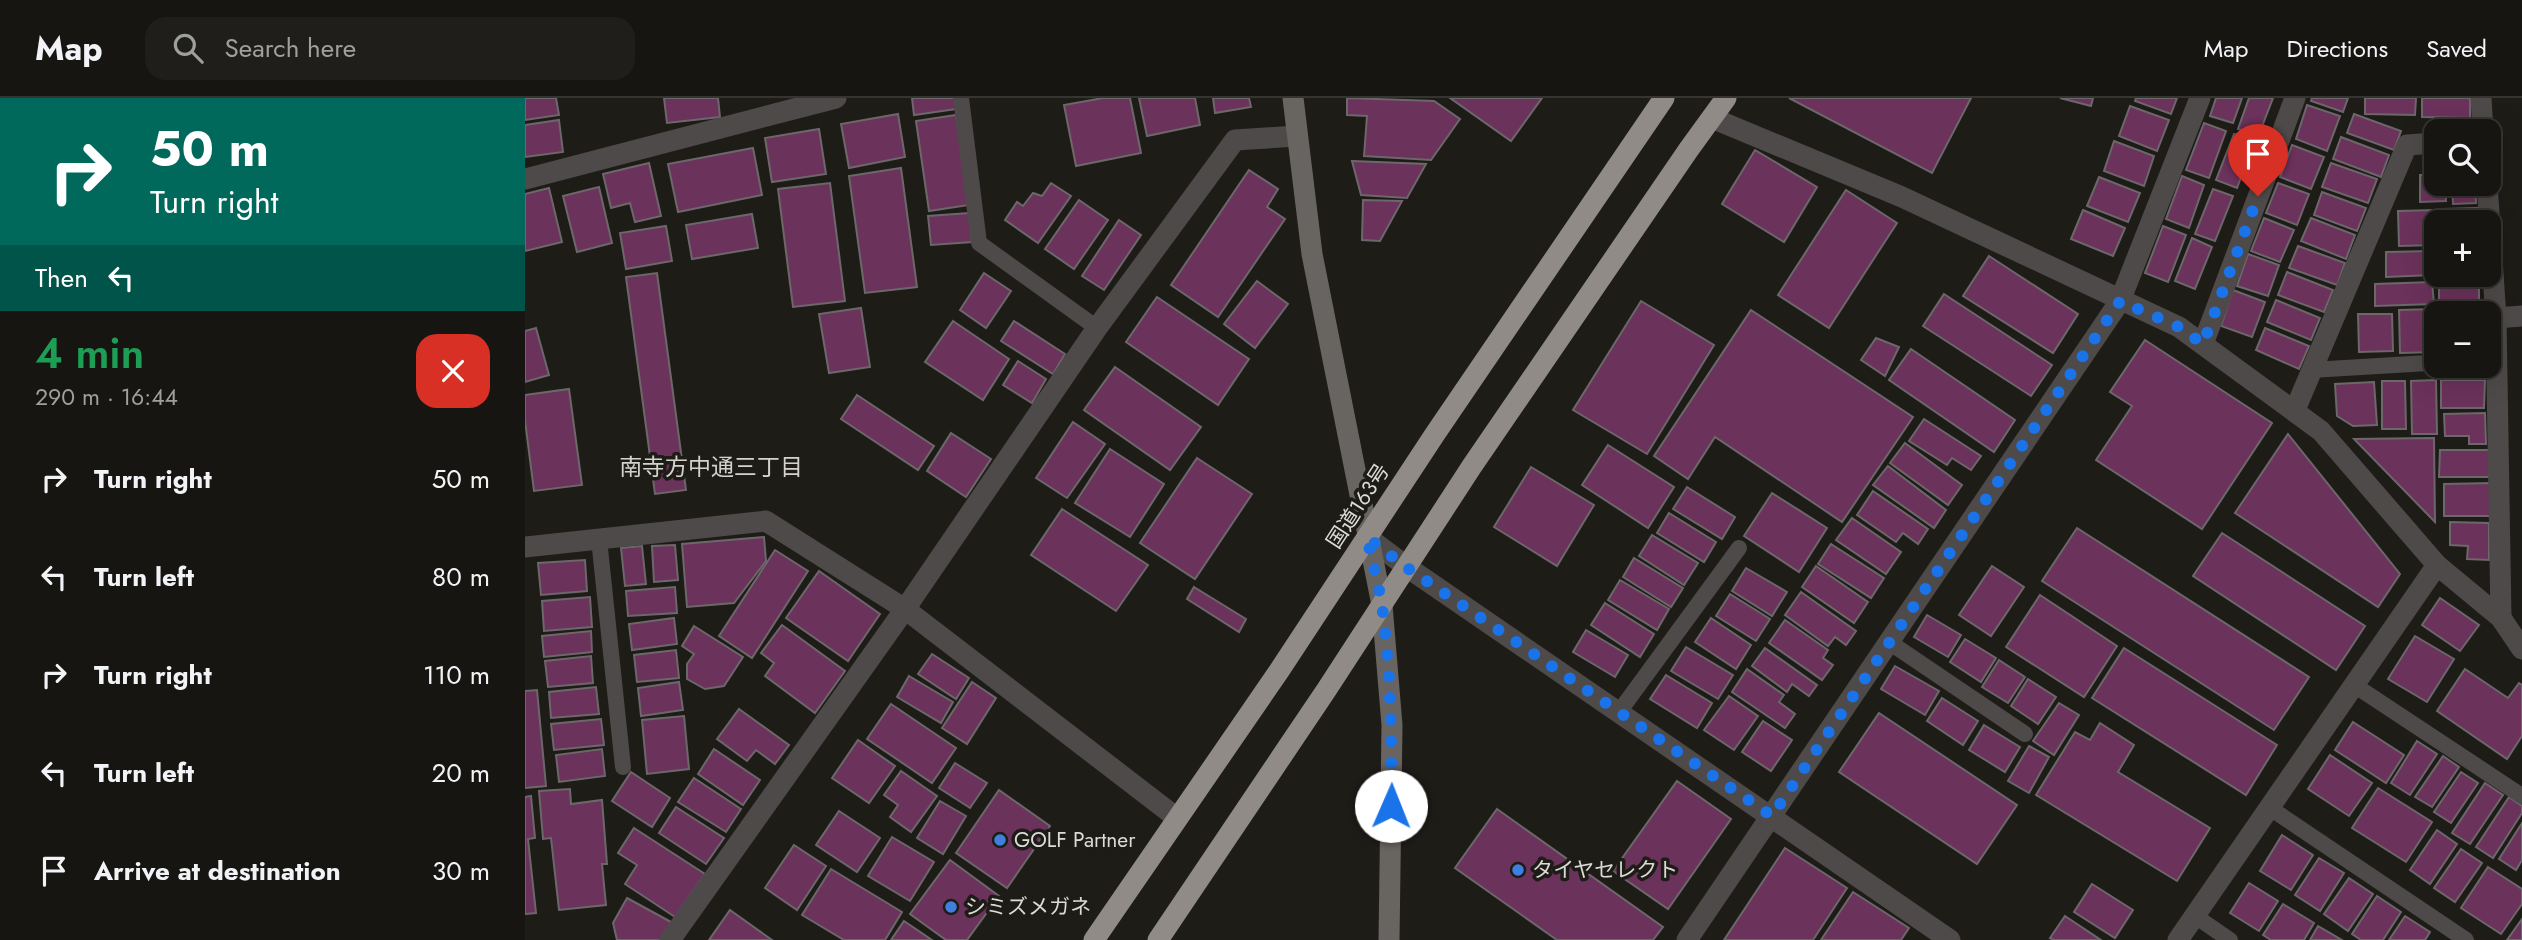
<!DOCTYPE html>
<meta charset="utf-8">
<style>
:root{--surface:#161511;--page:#1f1e1a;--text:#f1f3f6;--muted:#9e9f9f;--line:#353431}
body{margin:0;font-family:Jost,"Noto Sans JP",sans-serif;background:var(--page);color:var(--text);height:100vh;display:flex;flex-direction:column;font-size:26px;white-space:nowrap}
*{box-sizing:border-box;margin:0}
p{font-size:23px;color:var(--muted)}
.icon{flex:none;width:38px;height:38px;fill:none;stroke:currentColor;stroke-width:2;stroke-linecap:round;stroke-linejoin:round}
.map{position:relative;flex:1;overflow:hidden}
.drawer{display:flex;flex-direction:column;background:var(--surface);width:525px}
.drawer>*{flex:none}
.guide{background:#00695c;color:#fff;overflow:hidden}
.buttons{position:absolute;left:1899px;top:21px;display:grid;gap:14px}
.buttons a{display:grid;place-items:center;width:77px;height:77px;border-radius:14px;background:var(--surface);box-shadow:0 7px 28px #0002,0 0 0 2px var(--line);font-size:35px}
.pin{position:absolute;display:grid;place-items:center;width:60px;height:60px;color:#fff;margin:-72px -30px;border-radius:50% 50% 50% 0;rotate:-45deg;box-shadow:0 0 7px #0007}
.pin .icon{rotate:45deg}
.me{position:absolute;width:77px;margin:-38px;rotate:1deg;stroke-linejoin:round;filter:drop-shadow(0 0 5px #0008)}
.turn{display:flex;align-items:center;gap:24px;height:147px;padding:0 35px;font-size:32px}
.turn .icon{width:91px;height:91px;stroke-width:2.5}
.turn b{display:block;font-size:49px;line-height:60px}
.then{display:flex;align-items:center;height:66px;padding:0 35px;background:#0003;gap:14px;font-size:26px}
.round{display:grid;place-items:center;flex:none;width:74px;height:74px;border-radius:21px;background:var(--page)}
.summary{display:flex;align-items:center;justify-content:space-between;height:119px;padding:0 35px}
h1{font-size:42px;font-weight:600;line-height:52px;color:#1e9e55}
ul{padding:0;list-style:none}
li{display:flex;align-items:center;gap:21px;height:98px;padding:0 35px}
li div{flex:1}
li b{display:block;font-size:26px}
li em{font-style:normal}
header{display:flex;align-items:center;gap:42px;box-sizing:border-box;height:98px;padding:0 35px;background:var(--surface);border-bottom:2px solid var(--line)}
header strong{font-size:33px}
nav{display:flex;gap:38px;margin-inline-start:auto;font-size:24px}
.search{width:490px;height:63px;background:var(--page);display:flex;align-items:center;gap:18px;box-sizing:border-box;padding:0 24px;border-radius:21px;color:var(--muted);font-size:26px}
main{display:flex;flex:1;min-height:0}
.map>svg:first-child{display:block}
.building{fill:#6b325b;stroke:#6c676a;stroke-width:2}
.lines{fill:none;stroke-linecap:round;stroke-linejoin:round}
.lane{stroke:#4d4a49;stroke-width:16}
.street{stroke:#4d4a49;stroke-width:21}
.secondary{stroke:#686462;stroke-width:21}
.highway{stroke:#918b88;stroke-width:21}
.route{stroke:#1a73e8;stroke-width:12;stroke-dasharray:0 21.6}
.shop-dot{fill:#3f7fe0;stroke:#1d1c17;stroke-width:2.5}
.labels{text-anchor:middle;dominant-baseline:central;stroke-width:7;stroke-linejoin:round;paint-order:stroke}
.street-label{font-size:21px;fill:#dcdbd8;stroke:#1d1c17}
.poi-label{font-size:21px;fill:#dcdbd8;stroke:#1d1c17;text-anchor:start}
.neighbourhood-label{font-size:23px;fill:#d5d2cc;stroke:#1d1c17}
</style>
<header>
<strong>Map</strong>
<div class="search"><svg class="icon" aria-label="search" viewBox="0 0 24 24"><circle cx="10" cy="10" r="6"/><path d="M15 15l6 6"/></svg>Search here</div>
<nav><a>Map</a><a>Directions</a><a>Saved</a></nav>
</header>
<main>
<section class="drawer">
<div class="guide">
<div class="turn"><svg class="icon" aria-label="right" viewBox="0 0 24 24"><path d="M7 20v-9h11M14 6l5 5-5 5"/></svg><div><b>50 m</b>Turn right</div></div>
<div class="then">Then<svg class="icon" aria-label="left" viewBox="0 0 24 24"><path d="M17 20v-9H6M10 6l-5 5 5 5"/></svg></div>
</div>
<div class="summary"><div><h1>4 min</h1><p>290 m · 16:44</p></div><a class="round" style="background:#d93025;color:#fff"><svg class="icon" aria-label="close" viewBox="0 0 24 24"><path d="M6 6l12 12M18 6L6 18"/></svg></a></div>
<ul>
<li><svg class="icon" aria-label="right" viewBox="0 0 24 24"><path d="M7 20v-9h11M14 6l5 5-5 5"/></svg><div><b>Turn right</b></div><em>50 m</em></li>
<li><svg class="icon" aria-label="left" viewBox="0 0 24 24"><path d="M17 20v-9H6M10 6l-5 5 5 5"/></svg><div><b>Turn left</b></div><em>80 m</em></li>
<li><svg class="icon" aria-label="right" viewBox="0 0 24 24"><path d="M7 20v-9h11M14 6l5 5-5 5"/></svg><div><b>Turn right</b></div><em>110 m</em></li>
<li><svg class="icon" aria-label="left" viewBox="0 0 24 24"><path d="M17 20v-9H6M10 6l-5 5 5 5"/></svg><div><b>Turn left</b></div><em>20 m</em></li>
<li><svg class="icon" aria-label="arrive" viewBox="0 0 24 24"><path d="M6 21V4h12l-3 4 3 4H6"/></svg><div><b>Arrive at destination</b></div><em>30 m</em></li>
</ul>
</section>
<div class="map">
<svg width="1997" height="842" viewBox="0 0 1997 842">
<rect width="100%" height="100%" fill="#1d1c17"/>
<g class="building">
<path d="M0,0H31L34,17L0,22Z"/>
<path d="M139,0H193L195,19L142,25Z"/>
<path d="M387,0H430L432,11L389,17Z"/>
<path d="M578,0H605L616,55L551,68L539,7Z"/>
<path d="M614,0H670L675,27L622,38Z"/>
<path d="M688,0H724L726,9L690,15Z"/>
<path d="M822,0L909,3L935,21L906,62L839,58L842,18L822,17Z"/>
<path d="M925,0H1017L986,43Z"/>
<path d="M1264,0H1446L1407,75Z"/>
<path d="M1535,0H1568L1566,8Z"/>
<path d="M1611,0H1652L1646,16L1610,3Z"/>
<path d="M1691,0H1717L1708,25L1685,18Z"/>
<path d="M1724,0H1748L1733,39L1713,31Z"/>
<path d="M1787,0H1823L1818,14L1786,3Z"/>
<path d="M1840,0H1891L1890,17L1840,16Z"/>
<path d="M1897,0H1945V20L1897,19Z"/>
<path d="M1782,7L1815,18L1802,53L1771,41Z"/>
<path d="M1605,8L1644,22L1632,53L1594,38Z"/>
<path d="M373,16L380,59L324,70L316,26Z"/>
<path d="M1829,16L1876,33L1869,52L1822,35Z"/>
<path d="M431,17L444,107L404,113L391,23Z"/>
<path d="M34,22L38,54L0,59V27Z"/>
<path d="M1679,25L1701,33L1684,80L1661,72Z"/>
<path d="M294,31L301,76L247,84L240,40Z"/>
<path d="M1709,36L1730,43L1712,90L1691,82Z"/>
<path d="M1816,39L1864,57L1856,79L1808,61Z"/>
<path d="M1589,43L1629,58L1619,88L1579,73Z"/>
<path d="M1767,47L1799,59L1786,91L1755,79Z"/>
<path d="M228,50L237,97L153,114L143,66Z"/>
<path d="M1230,52L1292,89L1259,144L1197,106Z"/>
<path d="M827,63L901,66L882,100L836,97Z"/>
<path d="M1902,63H1911V86H1920L1921,103L1895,104V77H1902Z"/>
<path d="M124,65L136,118L110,124L105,105L86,110L78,76Z"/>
<path d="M1806,65L1852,81L1843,105L1797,89Z"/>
<path d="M376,70L392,189L340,195L324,78Z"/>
<path d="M724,72L753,91L742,109L760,121L693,219L646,187Z"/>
<path d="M1657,78L1679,87L1664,130L1641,121Z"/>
<path d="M1574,79L1615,95L1603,124L1562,108Z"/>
<path d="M305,85L320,203L268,209L253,91Z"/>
<path d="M526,85L546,98L513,145L480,122L492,104L498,108L508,95L517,98Z"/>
<path d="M1753,85L1784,96L1772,127L1741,115Z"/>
<path d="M1927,86H1950L1951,105L1928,106Z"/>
<path d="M74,89L87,145L52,154L38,98Z"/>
<path d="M24,90L37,144L0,153V96Z"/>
<path d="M1688,91L1708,98L1690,143L1670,136Z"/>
<path d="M1321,92L1372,125L1304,230L1253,197Z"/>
<path d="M1797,94L1841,110L1832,133L1789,117Z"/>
<path d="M554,102L583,122L549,171L520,151Z"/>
<path d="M838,102L877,103L855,143L837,142Z"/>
<path d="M1953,110V124H1919V111Z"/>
<path d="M1558,112L1600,130L1588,158L1546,141Z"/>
<path d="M1910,112L1911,147L1874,148L1873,113Z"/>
<path d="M444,115L447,144L406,147L403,118Z"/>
<path d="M227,116L233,150L167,161L161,127Z"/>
<path d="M1739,120L1769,132L1755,164L1726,153Z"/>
<path d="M1786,120L1830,137L1821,161L1776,143Z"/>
<path d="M594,122L616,137L579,192L557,178Z"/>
<path d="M141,128L147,163L101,171L95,135Z"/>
<path d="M1638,128L1661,137L1643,184L1620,175Z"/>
<path d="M1667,140L1687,149L1670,191L1650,183Z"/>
<path d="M1773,148L1820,165L1812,187L1764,170Z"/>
<path d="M1907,153L1908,177L1861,179V154Z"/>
<path d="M1723,156L1754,167L1743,198L1712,188Z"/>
<path d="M1464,158L1553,216L1528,255L1438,198Z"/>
<path d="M1762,174L1808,192L1799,214L1753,197Z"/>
<path d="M132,175L161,392L130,396L101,179Z"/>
<path d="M459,175L486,193L461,230L435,212Z"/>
<path d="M732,183L763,206L730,250L699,226Z"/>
<path d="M1954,183V209L1914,210V184Z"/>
<path d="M1907,184L1909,206L1850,208V186Z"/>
<path d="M1708,192L1740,204L1727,239L1696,228Z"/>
<path d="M1419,196L1527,267L1506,298L1398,228Z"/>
<path d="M632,199L724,261L693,307L601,244Z"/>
<path d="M1751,202L1795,220L1786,242L1742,224Z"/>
<path d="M1116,203L1189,247L1122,356L1048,312Z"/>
<path d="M336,210L345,269L304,275L294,216Z"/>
<path d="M1910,211L1911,254L1875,255L1874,212Z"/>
<path d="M1226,212L1388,319L1317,424L1190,339L1163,381L1129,358Z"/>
<path d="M1833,216H1867L1868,253L1834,254Z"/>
<path d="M428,223L484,261L458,302L400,264Z"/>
<path d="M489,223L540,256L528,276L476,243Z"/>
<path d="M11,230L24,277L0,284V233Z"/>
<path d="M1740,230L1784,248L1774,271L1731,252Z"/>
<path d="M1351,240L1374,249L1360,278L1336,262Z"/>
<path d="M1620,242L1747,325L1677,431L1571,362L1607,308L1585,294Z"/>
<path d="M1386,251L1490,322L1469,354L1364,282Z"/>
<path d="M493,263L521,281L507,305L478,287Z"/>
<path d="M1916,268H1958V276L1916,277Z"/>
<path d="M590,269L676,329L645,372L559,312Z"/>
<path d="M1911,282L1912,336H1887L1886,283Z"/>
<path d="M1916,282H1960L1959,310H1916Z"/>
<path d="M1857,283H1880L1881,331H1857Z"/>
<path d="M1849,284L1852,327L1828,328L1812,318L1810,286Z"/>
<path d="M44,291L57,387L9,393L0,323V297Z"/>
<path d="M332,297L409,348L393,372L316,321Z"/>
<path d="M1960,315L1961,346H1944V338H1920L1919,316Z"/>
<path d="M1399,321L1456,358L1446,372L1427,360L1422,367L1384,343Z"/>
<path d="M548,324L580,346L542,400L511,380Z"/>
<path d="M426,335L466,361L441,399L402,373Z"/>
<path d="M1763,336L1875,476L1853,509L1710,415Z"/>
<path d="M1909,340L1910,424L1829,341Z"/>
<path d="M1380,345L1437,387L1423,407L1365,365Z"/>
<path d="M1083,347L1149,389L1123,430L1057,387Z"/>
<path d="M585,351L639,386L605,439L550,405Z"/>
<path d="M1915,352H1964V379H1914Z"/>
<path d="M672,360L727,396L670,481L615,445Z"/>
<path d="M1363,368L1421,412L1409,430L1348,387Z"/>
<path d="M1006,369L1069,407L1032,468L969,429Z"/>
<path d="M1967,385V418H1919V386Z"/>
<path d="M1162,389L1210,419L1197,441L1148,411Z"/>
<path d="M1348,393L1403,431L1393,446L1378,435L1371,444L1332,417Z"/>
<path d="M1247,395L1302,430L1274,474L1219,438Z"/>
<path d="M537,411L623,467L591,513L506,457Z"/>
<path d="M1144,415L1191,444L1179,464L1132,435Z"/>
<path d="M1327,420L1376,454L1361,476L1311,442Z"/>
<path d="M1925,424L1964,425V462L1942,461L1943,448L1925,447Z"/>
<path d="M1552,430L1784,579L1749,632L1517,483Z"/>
<path d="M1697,435L1840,528L1811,572L1668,478Z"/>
<path d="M1127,437L1173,465L1159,487L1114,458Z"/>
<path d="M239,439L241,463L209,505L162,509L157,446Z"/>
<path d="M1306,446L1359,480L1346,500L1293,466Z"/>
<path d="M150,447L153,482L129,484L127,448Z"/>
<path d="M117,448L121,486L100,488L96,450Z"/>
<path d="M250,452L283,473L227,560L194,538Z"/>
<path d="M1109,460L1158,490L1146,509L1098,479Z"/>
<path d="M60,462L62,493L16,497L13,465Z"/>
<path d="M1291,468L1343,504L1329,525L1277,489Z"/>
<path d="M1467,468L1499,489L1466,538L1434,517Z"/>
<path d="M1221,470L1262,494L1247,518L1207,493Z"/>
<path d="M294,473L355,516L323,563L261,520Z"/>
<path d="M1095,482L1144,511L1132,532L1083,502Z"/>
<path d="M150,489L152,515L103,518L101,493Z"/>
<path d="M669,489L721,521L714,534L662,501Z"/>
<path d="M1276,494L1331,533L1321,547L1310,539L1303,548L1260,517Z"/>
<path d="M1205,496L1245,521L1231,543L1191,518Z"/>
<path d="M1515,497L1592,548L1559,599L1481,549Z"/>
<path d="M65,499L67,529L19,533L17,503Z"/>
<path d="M1915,500L1954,527L1935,553L1897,527Z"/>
<path d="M1080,505L1129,536L1115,559L1066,527Z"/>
<path d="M1402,517L1436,537L1423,559L1389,539Z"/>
<path d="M149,520L152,546L107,552L104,526Z"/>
<path d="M1186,520L1226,547L1211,571L1170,544Z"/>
<path d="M1260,522L1303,552L1298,560L1308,567L1297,582L1244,545Z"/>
<path d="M257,527L320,573L290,615L240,578L249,565L236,555Z"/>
<path d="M169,528L218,559L199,588L180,591L162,581V566L169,556L157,548Z"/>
<path d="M1061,532L1103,557L1090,579L1048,554Z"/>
<path d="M66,533L67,554L19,559L17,538Z"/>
<path d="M1890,538L1929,561L1902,604L1863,581Z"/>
<path d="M1440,541L1471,560L1456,584L1425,564Z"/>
<path d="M1161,549L1208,577L1193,601L1146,573Z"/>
<path d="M1240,550L1292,587L1284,598L1267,586L1262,594L1227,568Z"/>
<path d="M1599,550L1752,647L1721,697L1567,600Z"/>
<path d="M151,552L154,580L112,584L109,557Z"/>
<path d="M407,556L444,580L431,601L393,576Z"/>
<path d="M66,558L68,585L23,589L20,563Z"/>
<path d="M1474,562L1500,579L1483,605L1457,589Z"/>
<path d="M1370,568L1414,593L1400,617L1356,591Z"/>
<path d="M1222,571L1259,597L1254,604L1270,616L1260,630L1207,594Z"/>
<path d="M1940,571L1983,600L1994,585L1997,587V638L1982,661L1912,613Z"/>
<path d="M1141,577L1187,605L1172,630L1125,601Z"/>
<path d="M384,578L428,604L416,625L372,599Z"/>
<path d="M1503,581L1531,599L1513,626L1486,608Z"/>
<path d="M154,584L158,612L116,618L113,590Z"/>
<path d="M447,584L471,600L442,646L417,630Z"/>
<path d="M71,589L74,616L26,620L24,594Z"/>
<path d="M12,592L21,688L0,690V593Z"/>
<path d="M1204,598L1233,618L1209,652L1179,632Z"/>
<path d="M1417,600L1453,623L1438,647L1402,623Z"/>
<path d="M1534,605L1554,617L1529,657L1508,643Z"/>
<path d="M366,606L431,650L407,685L342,641Z"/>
<path d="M214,611L264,647L250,666L231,652L222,663L192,641Z"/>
<path d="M1354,615L1492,707L1452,766L1314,674Z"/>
<path d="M159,618L164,671L122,676L117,622Z"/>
<path d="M76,621L79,647L29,652L26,626Z"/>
<path d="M1238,623L1267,642L1246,673L1217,654Z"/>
<path d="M1828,624L1879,657L1861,685L1810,652Z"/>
<path d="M1575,625L1609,647L1593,674L1685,730L1652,783L1511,697L1550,634L1565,642Z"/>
<path d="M1459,627L1495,649L1480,674L1444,652Z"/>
<path d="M333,642L370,668L344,705L307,680Z"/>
<path d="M1892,643L1912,656L1885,697L1866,685Z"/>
<path d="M1504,648L1524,659L1504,695L1483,683Z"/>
<path d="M77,651L80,678L34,684L31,657Z"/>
<path d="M189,651L235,682L218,707L173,676Z"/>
<path d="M1805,657L1847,685L1824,718L1783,691Z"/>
<path d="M1918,658L1934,669L1907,709L1890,699Z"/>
<path d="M430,665L462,685L445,710L414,690Z"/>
<path d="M376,673L412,698L386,734L365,719L373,707L359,697Z"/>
<path d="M106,674L145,700L127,729L87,703Z"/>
<path d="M1936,674L1953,685L1926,725L1909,714Z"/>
<path d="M169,680L216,711L201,734L153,704Z"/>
<path d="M1152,683L1206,721L1143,811L1088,773Z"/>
<path d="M1960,685L1978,697L1945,746L1927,735Z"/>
<path d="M1853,690L1907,724L1881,764L1827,730Z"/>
<path d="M45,691L46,706L77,702L82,766H77L81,807L34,812L26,740L18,741L14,693Z"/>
<path d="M474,692L525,728L482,790L431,755Z"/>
<path d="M6,698L10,740L3,741L11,815L0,816V699Z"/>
<path d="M1984,699L1997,708V715L1968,760L1951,749Z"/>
<path d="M415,703L441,718L418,756L392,740Z"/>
<path d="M151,709L199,740L181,766L134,735Z"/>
<path d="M972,711L1138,829L1128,842H1032L930,770Z"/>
<path d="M314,713L355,740L332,774L291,747Z"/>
<path d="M1997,725V762L1991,772L1974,761Z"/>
<path d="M109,730L180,776L150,819L100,786L112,767L93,755Z"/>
<path d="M1912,732L1932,746L1905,786L1885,772Z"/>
<path d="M1757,737L1788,757L1766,792L1735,773Z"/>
<path d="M367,739L409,764L385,803L343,778Z"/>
<path d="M269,747L301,768L272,812L240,790Z"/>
<path d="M1260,750L1322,790L1288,842H1199Z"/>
<path d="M1936,751L1957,765L1930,804L1909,790Z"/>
<path d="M1794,760L1819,775L1795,813L1770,797Z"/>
<path d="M425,762L474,798L442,842H421L385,816Z"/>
<path d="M1963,769L1997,791V806L1976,836L1936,810Z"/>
<path d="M306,771L377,814L360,842H319L277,817Z"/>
<path d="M1824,780L1848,796L1823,833L1799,816Z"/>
<path d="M1724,785L1753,803L1734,833L1705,815Z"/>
<path d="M1567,786L1608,812L1590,840L1549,814Z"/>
<path d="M1328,794L1384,830L1376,842H1296Z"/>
<path d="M1852,798L1876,814L1858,842H1836L1827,836Z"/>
<path d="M102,800L146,824L136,842H92L88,825Z"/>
<path d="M1758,806L1789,825L1779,842H1746L1738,837Z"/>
<path d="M205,812L247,842H184Z"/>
<path d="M1540,818L1576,842H1529L1525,840Z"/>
<path d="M1880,818L1905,834L1900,842H1864Z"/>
<path d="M1997,821V842H1982Z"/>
<path d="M379,823L407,842H366Z"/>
<path d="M1793,828L1817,842H1785Z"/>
</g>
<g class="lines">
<g class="lane">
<path d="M436,0L454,145L572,230"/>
<path d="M1786,272L1903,265"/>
<path d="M74,441L98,669"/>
<path d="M1364,544L1500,636"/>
<path d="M1829,587L1997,698"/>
<path d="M1094,614L1214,450"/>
<path d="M1745,710L1941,842"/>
<path d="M1670,818L1705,842"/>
</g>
<g class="street">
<path d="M1956,0L1958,33"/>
<path d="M1187,20L1377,99L1654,229L1796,333L1912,467L1976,520L1997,551"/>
<path d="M0,81L311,0"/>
<path d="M1962,86L1971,220L1976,520"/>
<path d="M1971,220L1997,218"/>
<path d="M1678,246L1770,0"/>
<path d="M1770,312L1882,47L1911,45"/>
<path d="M842,439L882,469L1425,842"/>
<path d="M0,449L241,423L380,511L652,720"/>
<path d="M145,842L380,511L572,230L710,42L772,38"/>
<path d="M1162,842L1595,203L1675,0"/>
<path d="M1653,842L1912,467"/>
</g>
<path class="secondary" d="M768,0L787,156L857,507L867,627L864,842"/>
<g class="highway">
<path d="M569,842L754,573L910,336L1139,0"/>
<path d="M633,842L802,591L947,368L1164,51L1201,0"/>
</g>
</g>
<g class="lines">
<path class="route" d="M866,708C867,641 866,574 857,508C853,484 847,462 842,439L881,469L1247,718L1595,203L1654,229L1678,246L1733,98"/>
</g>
<g class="shop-dot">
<circle cx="475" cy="742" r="7"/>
<circle cx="993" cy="772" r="7"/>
<circle cx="426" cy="809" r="7"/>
</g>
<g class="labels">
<g class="street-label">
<text transform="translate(833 408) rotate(-57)">国道163号</text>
</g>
<g class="poi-label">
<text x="489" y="742">GOLF Partner</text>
<text x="1007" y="772">タイヤセレクト</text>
<text x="440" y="809">シミズメガネ</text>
</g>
<g class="neighbourhood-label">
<text x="186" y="369">南寺方中通三丁目</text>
</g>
</g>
</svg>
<div class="buttons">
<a><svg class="icon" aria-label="search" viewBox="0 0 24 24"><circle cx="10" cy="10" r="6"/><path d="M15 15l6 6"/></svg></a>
<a>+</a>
<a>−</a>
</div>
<div class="pin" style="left:1733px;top:98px;background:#d93025"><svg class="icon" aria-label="arrive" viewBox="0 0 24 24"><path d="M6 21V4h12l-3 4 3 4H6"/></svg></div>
<svg class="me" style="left:866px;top:708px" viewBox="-20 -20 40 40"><circle r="19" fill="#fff"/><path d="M0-13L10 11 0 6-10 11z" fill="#1a73e8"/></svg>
</div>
</main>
